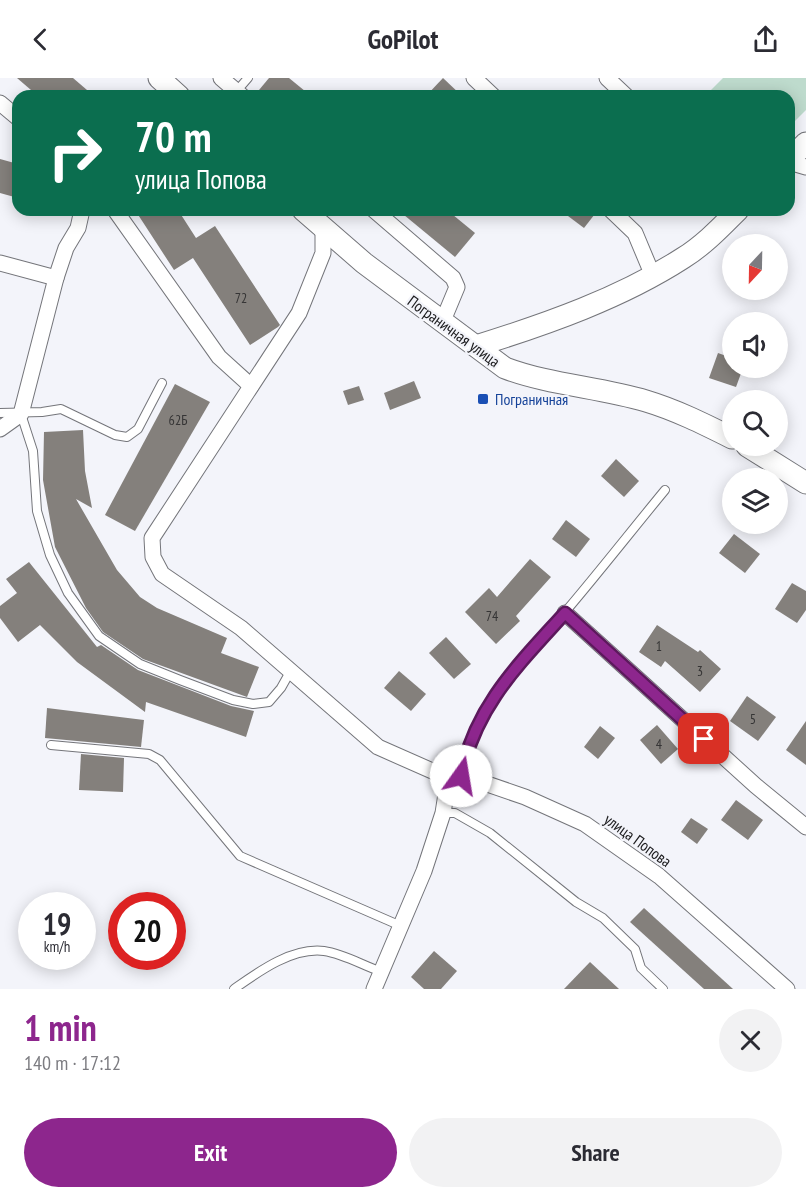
<!DOCTYPE html>
<meta charset="utf-8">
<style>
:root{--surface:#fff;--page:#f2f2f3;--text:#2b2b33;--muted:#7c7c81;--accent:#8d268d}
body{margin:0;font-family:"PT Sans Narrow",sans-serif;background:var(--page);color:var(--text);height:100vh;display:flex;flex-direction:column;font-size:22px;white-space:nowrap}
*{box-sizing:border-box;margin:0}
p{font-size:20px;color:var(--muted)}
.icon{flex:none;width:33px;height:33px;fill:none;stroke:currentColor;stroke-width:2;stroke-linecap:round;stroke-linejoin:round}
.map{position:relative;height:911px;overflow:hidden}
.details{display:flex;flex-direction:column;background:var(--surface);flex:1}
.details>*{flex:none}
.guide{position:absolute;left:12px;top:12px;width:783px;height:126px;border-radius:18px;box-shadow:0 3px 15px #0003;background:#0b6e4f;color:#fff;overflow:hidden}
.needle{width:39px;rotate:202deg}
.buttons{position:absolute;left:722px;top:156px;display:grid;gap:12px}
.buttons a{display:grid;place-items:center;width:66px;height:66px;border-radius:50%;background:var(--surface);box-shadow:0 3px 15px #0003;font-size:30px}
.speed{position:absolute;left:18px;top:814px;display:flex;gap:12px;font-size:30px;font-weight:700;text-align:center}
.speed>*{display:grid;place-content:center;width:78px;height:78px;border-radius:50%;background:var(--surface);box-shadow:0 3px 15px #0003;line-height:1}
.speed small{font-size:15px;font-weight:400}
.speed .limit{border:9px solid #d22;background:#fff;color:#111}
.pin{position:absolute;display:grid;place-items:center;width:51px;height:51px;color:#fff;margin:-26px;border-radius:12px;box-shadow:0 3px 9px #0006}
.me{position:absolute;width:66px;margin:-33px;rotate:13deg;stroke-linejoin:round;filter:drop-shadow(0 0 4px #0008)}
.turn{display:flex;align-items:center;gap:21px;height:126px;padding:0 24px;font-size:27px}
.turn .icon{width:78px;height:78px;stroke-width:2.5}
.turn b{display:block;font-size:42px;line-height:51px}
.round{display:grid;place-items:center;flex:none;width:63px;height:63px;border-radius:32px;background:var(--page)}
.overview{display:flex;align-items:center;justify-content:space-between;height:102px;padding:0 24px}
h1{font-size:36px;font-weight:700;line-height:45px;color:var(--accent)}
.primary-button{display:flex;gap:12px;margin-top:auto;padding:12px 24px}
.primary-button a{flex:1;height:69px;border-radius:36px;background:var(--accent);color:#fff;font-size:24px;font-weight:700;line-height:69px;text-align:center}
.primary-button a+a{background:var(--page);color:var(--text)}
header{display:flex;justify-content:space-between;align-items:center;height:78px;padding:0 24px;background:var(--surface);font-size:27px;font-weight:700}
.map>svg:first-child{display:block}
.green{fill:#bedbcd}
.building{fill:#84807c}
.lines{fill:none;stroke-linecap:round;stroke-linejoin:round}
.service-casing{stroke:#74757a;stroke-width:10}
.minor-casing{stroke:#74757a;stroke-width:17}
.secondary-casing{stroke:#74757a;stroke-width:23}
.service{stroke:#fff;stroke-width:8}
.minor{stroke:#fff;stroke-width:15}
.secondary{stroke:#fff;stroke-width:21}
.route-casing{stroke:#5c195c;stroke-width:15}
.route{stroke:#8d268d;stroke-width:10}
.transit-dot{fill:#1a4fb4;stroke:#f3f4fa;stroke-width:2}
.labels{text-anchor:middle;dominant-baseline:central;stroke-width:4.5;stroke-linejoin:round;paint-order:stroke}
.number-label{font-size:14px;fill:#353435}
.street-label{font-size:16px;fill:#1b1b1d;stroke:#f3f4fa}
.transit-label{font-size:16px;fill:#164399;stroke:#f3f4fa;text-anchor:start}
</style>
<header><svg class="icon" aria-label="back" viewBox="0 0 24 24"><path d="M15 5l-7 7 7 7"/></svg>GoPilot<svg class="icon" aria-label="share" viewBox="0 0 24 24"><path d="M12 15V3M7 8l5-5 5 5M5 13v7h14v-7"/></svg></header>
<div class="map">
<svg width="806" height="911" viewBox="0 0 806 911">
<rect width="100%" height="100%" fill="#f3f4fa"/>
<path class="green" d="M723,0H806V32L789,49V18H705Z"/>
<g class="building">
<path d="M17,0H73L94,18H38Z"/>
<path d="M269,0H289L311,18H254Z"/>
<path d="M443,0L462,18H426Z"/>
<path d="M0,81L18,86V120L0,115Z"/>
<path d="M135,132H178L196,160L215,148L280,247L278,249L250,267L193,180L174,192Z"/>
<path d="M398,132H447L475,155L455,179Z"/>
<path d="M560,132H598L584,150Z"/>
<path d="M718,275L732,280V290H743L736,309L709,300Z"/>
<path d="M414,303L421,320L390,332L384,315Z"/>
<path d="M175,306L210,324L135,453L105,437Z"/>
<path d="M359,308L364,322L348,327L343,313Z"/>
<path d="M83,352L85,393L92,430L76,421L117,492L140,519L157,530L227,560L221,575L259,589L247,619L143,581L103,554L86,530L55,469L43,402L44,354Z"/>
<path d="M616,381L639,403L624,419L601,398Z"/>
<path d="M566,442L590,461L576,479L552,461Z"/>
<path d="M734,456L760,476L745,495L719,475Z"/>
<path d="M530,481L551,499L516,538L520,543L496,566L465,534L489,510L497,519Z"/>
<path d="M29,484L97,569L101,567L138,592L231,628L254,633L246,659L146,624L145,634L77,584L40,547L18,564L0,540V528L17,515L6,501Z"/>
<path d="M792,505L806,513V532L797,545L775,531Z"/>
<path d="M657,547L698,574L700,572L721,591L700,614L665,583L661,589L639,574Z"/>
<path d="M446,559L471,586L454,601L429,575Z"/>
<path d="M399,593L426,616L411,633L384,610Z"/>
<path d="M747,618L776,639L758,663L730,643Z"/>
<path d="M47,630L144,642L141,669L45,660Z"/>
<path d="M806,643V687L786,672Z"/>
<path d="M657,647L678,671L661,686L640,662Z"/>
<path d="M600,648L615,660L598,681L584,669Z"/>
<path d="M81,676L124,680L123,714L79,712Z"/>
<path d="M736,722L763,742L748,762L721,742Z"/>
<path d="M691,740L708,751L697,766L681,754Z"/>
<path d="M644,830L733,911H704L630,844Z"/>
<path d="M434,873L457,893L441,911H424L411,899Z"/>
<path d="M590,884L619,911H564Z"/>
</g>
<g class="lines">
<g class="service-casing">
<g id="service">
<path d="M235,15L248,0"/>
<path d="M0,335L42,334L61,331L115,357L127,359L138,351L162,305"/>
<path d="M21,336L33,373L37,433L50,477L68,515L99,558L140,586L180,602L233,622L253,626L269,624L281,610L290,594"/>
<path d="M51,667L149,676L160,682L240,778L401,848"/>
<path d="M461,697C475,625 521,587 566,533C600,493 632,452 665,412"/>
<path d="M443,735H455L490,755L576,824L603,840L635,871L641,890L663,911"/>
<path d="M234,911C258,894 292,869 324,873C344,876 362,887 382,894"/>
</g>
</g>
<g class="minor-casing">
<g id="minor">
<path d="M221,0L242,18"/>
<path d="M474,0L493,18"/>
<path d="M607,0L626,18"/>
<path d="M0,25L18,40"/>
<path d="M789,84L806,89"/>
<path d="M115,132L219,279L251,308"/>
<path d="M374,132L453,200L457,209L442,245"/>
<path d="M611,132L635,155L653,198"/>
<path d="M323,150V175L299,235L152,460L153,479L162,496L241,550L378,669L439,696L461,697L525,719L585,746L659,798L787,911"/>
<path d="M0,185L56,200"/>
<path d="M0,351L21,336L56,200L66,170L78,150L82,132"/>
<path d="M565,535L756,708L806,749"/>
<path d="M374,911L424,793L443,735L446,716L439,696"/>
</g>
</g>
<g class="secondary-casing">
<g id="secondary">
<path d="M159,0L179,18"/>
<path d="M789,82L806,65"/>
<path d="M303,132L364,185L505,290C550,307 600,309 646,323C676,332 704,346 732,360"/>
<path d="M476,268C547,246 621,220 683,180C704,167 721,149 738,132"/>
<path d="M747,368L806,405"/>
</g>
</g>
<use href="#service" class="service"/>
<use href="#minor" class="minor"/>
<use href="#secondary" class="secondary"/>
</g>
<g class="lines">
<g class="route-casing">
<path id="route" d="M461,698C475,628 519,586 565,535L704,661"/>
</g>
<use href="#route" class="route"/>
</g>
<rect class="transit-dot" x="477" y="315" width="12" height="12" rx="3"/>
<g class="labels">
<g class="number-label">
<text x="241" y="220">72</text>
<text x="178" y="342">62Б</text>
<text x="492" y="538">74</text>
<text x="659" y="568">1</text>
<text x="700" y="593">3</text>
<text x="753" y="641">5</text>
<text x="659" y="666">4</text>
</g>
<g class="street-label">
<text transform="translate(454 253) rotate(36)">Пограничная улица</text>
<text transform="translate(638 762) rotate(36)">улица Попова</text>
</g>
<g class="transit-label">
<text x="495" y="321">Пограничная</text>
</g>
</g>
</svg>
<div class="buttons">
<a><svg class="needle" viewBox="-14 -14 28 28"><path d="M0-13l5 13h-10z" fill="#e53935"/><path d="M0 13l5-13h-10z" fill="#7c7c81"/></svg></a>
<a><svg class="icon" aria-label="sound" viewBox="0 0 24 24"><path d="M4 9h4l5-4v14l-5-4H4zM17 9q2 3 0 6"/></svg></a>
<a><svg class="icon" aria-label="search" viewBox="0 0 24 24"><circle cx="10" cy="10" r="6"/><path d="M15 15l6 6"/></svg></a>
<a><svg class="icon" aria-label="layers" viewBox="0 0 24 24"><path d="M12 4l9 5-9 5-9-5zM3 14l9 5 9-5"/></svg></a>
</div>
<div class="speed"><div>19<small>km/h</small></div><div class="limit">20</div></div>
<div class="pin" style="left:704px;top:661px;background:#d93025"><svg class="icon" aria-label="arrive" viewBox="0 0 24 24"><path d="M6 21V4h12l-3 4 3 4H6"/></svg></div>
<svg class="me" style="left:461px;top:698px" viewBox="-20 -20 40 40"><circle r="19" fill="#fff"/><path d="M0-13L10 11 0 6-10 11z" fill="#8d268d"/></svg>
<div class="guide">
<div class="turn"><svg class="icon" aria-label="right" viewBox="0 0 24 24"><path d="M7 20v-9h11M14 6l5 5-5 5"/></svg><div><b>70 m</b>улица Попова</div></div>
</div>
</div>
<section class="details">
<div class="overview"><div><h1>1 min</h1><p>140 m · 17:12</p></div><a class="round"><svg class="icon" aria-label="close" viewBox="0 0 24 24"><path d="M6 6l12 12M18 6L6 18"/></svg></a></div>
<div class="primary-button"><a>Exit</a><a>Share</a></div>
</section>
